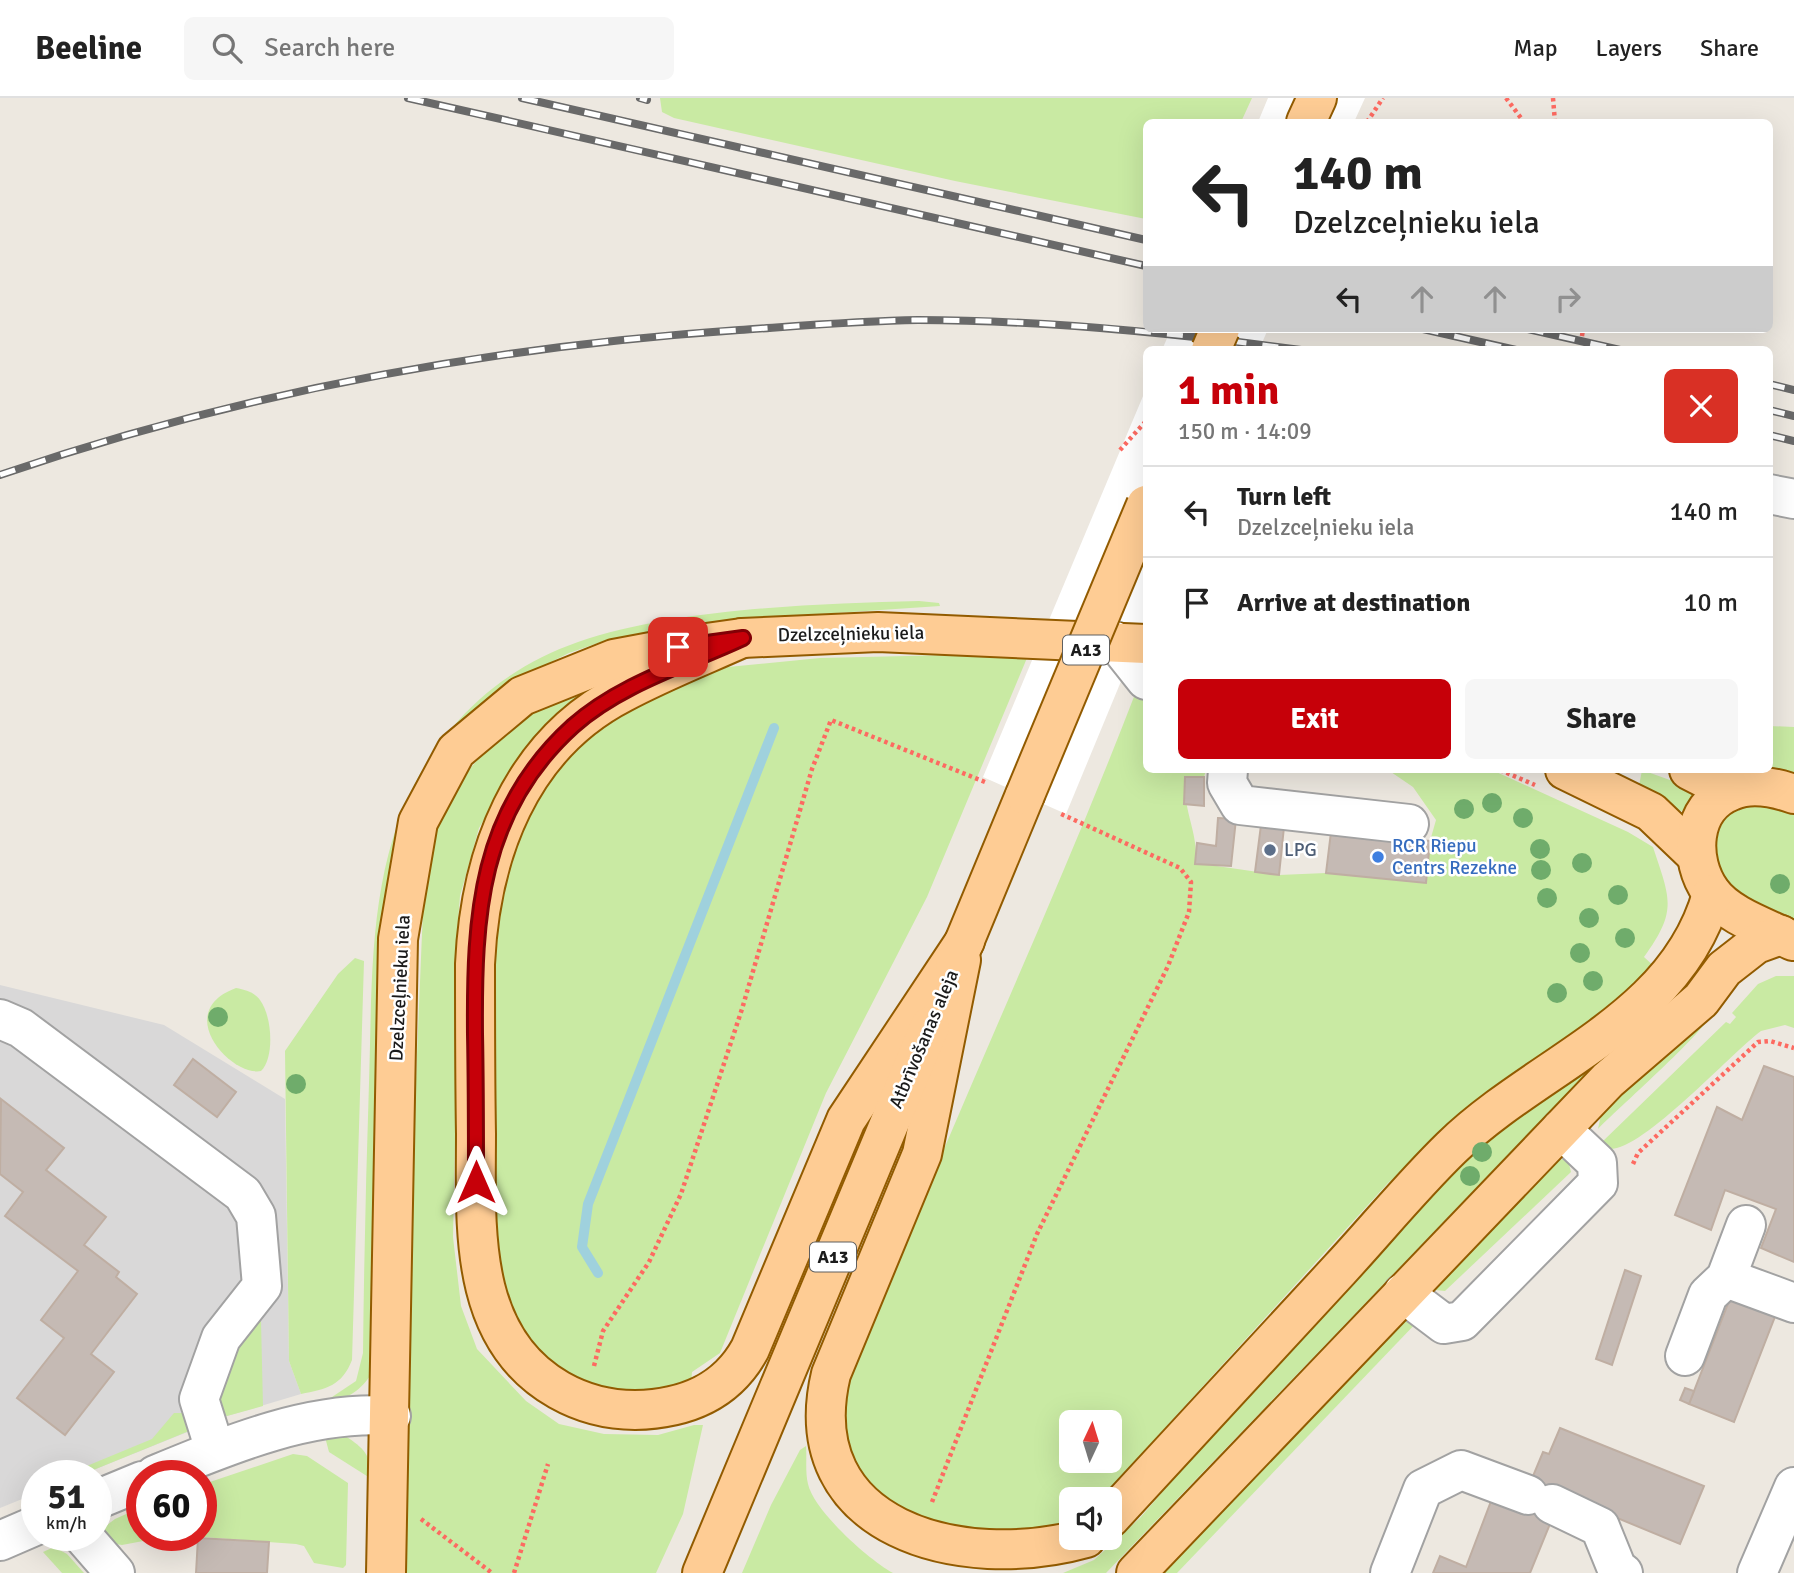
<!DOCTYPE html>
<meta charset="utf-8">
<style>
:root{--surface:#fff;--page:#f6f6f6;--text:#222;--muted:#767676;--line:#e0e0e0;--accent:#c60009}
body{margin:0;font-family:Signika,sans-serif;background:var(--page);color:var(--text);height:100vh;display:flex;flex-direction:column;font-size:26px;white-space:nowrap}
*{box-sizing:border-box;margin:0}
p{font-size:23px;color:var(--muted)}
.icon{flex:none;width:38px;height:38px;fill:none;stroke:currentColor;stroke-width:2;stroke-linecap:round;stroke-linejoin:round}
.map{position:relative;flex:1;overflow:hidden}
.details{position:absolute;left:1143px;top:248px;width:630px;height:427px;display:flex;flex-direction:column;background:var(--surface);border-radius:10px;box-shadow:0 7px 28px #0002}
.details>*{flex:none}
.guide{position:absolute;left:1143px;top:21px;width:630px;height:214px;border-radius:10px;box-shadow:0 7px 28px #0002;background:#fff;color:var(--text);overflow:hidden}
.needle{width:46px;rotate:4deg}
.tools{position:absolute;left:1059px;top:1312px;display:grid;gap:14px}
.tools a{display:grid;place-items:center;width:63px;height:63px;border-radius:10px;background:var(--surface);box-shadow:0 7px 28px #0002;font-size:35px}
.speed{position:absolute;left:21px;top:1362px;display:flex;gap:14px;font-size:35px;font-weight:700;text-align:center}
.speed>*{display:grid;place-content:center;width:91px;height:91px;border-radius:50%;background:var(--surface);box-shadow:0 7px 28px #0002;line-height:1}
.speed small{font-size:18px;font-weight:400}
.speed .limit{border:10px solid #d22;background:#fff;color:#111}
.pin{position:absolute;display:grid;place-items:center;width:60px;height:60px;color:#fff;margin:-30px;border-radius:14px;box-shadow:0 4px 10px #0006}
.me{position:absolute;width:77px;margin:-38px;rotate:0deg;stroke-linejoin:round;filter:drop-shadow(0 0 5px #0008)}
.turn{display:flex;align-items:center;gap:24px;height:147px;padding:0 35px;font-size:32px}
.turn .icon{width:91px;height:91px;stroke-width:2.5}
.turn b{display:block;font-size:49px;line-height:60px}
.lanes{display:flex;align-items:center;height:66px;padding:0 35px;background:#0003;justify-content:center;gap:35px;direction:ltr}
.lanes .off{opacity:.35}
.round{display:grid;place-items:center;flex:none;width:74px;height:74px;border-radius:10px;background:var(--page)}
.head{display:flex;align-items:center;justify-content:space-between;height:119px;padding:0 35px}
h1{font-size:42px;font-weight:700;line-height:52px;color:var(--accent)}
.cta{display:flex;gap:14px;margin-top:auto;padding:14px 35px}
.cta a{flex:1;height:80px;border-radius:10px;background:var(--accent);color:#fff;font-size:28px;font-weight:700;line-height:80px;text-align:center}
.cta a+a{background:var(--page);color:var(--text)}
ul{padding:0;list-style:none}
li{display:flex;align-items:center;gap:21px;height:91px;padding:0 35px;border-top:2px solid var(--line)}
li div{flex:1}
li b{display:block;font-size:26px}
li em{font-style:normal}
header{display:flex;align-items:center;gap:42px;box-sizing:border-box;height:98px;padding:0 35px;background:var(--surface);border-bottom:2px solid var(--line)}
header strong{font-size:33px}
nav{display:flex;gap:38px;margin-inline-start:auto;font-size:24px}
.search{width:490px;height:63px;background:var(--page);display:flex;align-items:center;gap:18px;box-sizing:border-box;padding:0 24px;border-radius:10px;color:var(--muted);font-size:26px}
.map>svg:first-child{display:block}
.residential{fill:#d9d8d8}
.grass{fill:#c9eaa3;fill-rule:evenodd}
.pier{fill:#fff}
.lines{fill:none;stroke-linecap:round;stroke-linejoin:round}
.stream{stroke:#9fd1dd;stroke-width:10}
.building{fill:#c5bab4;stroke:#bfaea2;stroke-width:2}
.minor-casing{stroke:#a2a2a2;stroke-width:42}
.major-casing{stroke:#925b00;stroke-width:42}
.path{stroke:#fd6a61;stroke-width:4.5;stroke-dasharray:3.5 3.5;stroke-linecap:butt}
.minor{stroke:#fff;stroke-width:38}
.major{stroke:#fecc94;stroke-width:38}
.rail-casing{stroke:#696969;stroke-width:8}
.rail{stroke:#fff;stroke-width:5;stroke-dasharray:16;stroke-linecap:butt}
.major-bridge-casing{stroke:#925b00;stroke-width:42;stroke-linecap:butt}
.major-bridge{stroke:#fecc94;stroke-width:38}
.tree{fill:#6fac6b}
.route-casing{stroke:#810006;stroke-width:18}
.route{stroke:#c60009;stroke-width:12}
.service-dot{fill:#5c6f8a;stroke:#fff;stroke-width:2.5}
.shop-dot{fill:#3f7fe0;stroke:#fff;stroke-width:2.5}
.labels{text-anchor:middle;dominant-baseline:central;stroke-width:5;stroke-linejoin:round;paint-order:stroke}
.shield{fill:#fff;stroke:#5f5f5f;stroke-width:2}
.shield-label{font-size:18px;font-weight:bold;fill:#1b1b1b}
.street-label{font-size:19px;fill:#1b1b1b;stroke:#fff}
.shop-label{font-size:19px;fill:#366cbe;stroke:#fff;text-anchor:start}
.service-label{font-size:19px;fill:#4e5e75;stroke:#fff;text-anchor:start}
</style>
<header>
<strong>Beeline</strong>
<div class="search"><svg class="icon" aria-label="search" viewBox="0 0 24 24"><circle cx="10" cy="10" r="6"/><path d="M15 15l6 6"/></svg>Search here</div>
<nav><a>Map</a><a>Layers</a><a>Share</a></nav>
</header>
<div class="map">
<svg width="1794" height="1475" viewBox="0 0 1794 1475">
<rect width="100%" height="100%" fill="#ede8e0"/>
<path class="residential" d="M0,887L164,927L285,1001L289,1263L301,1296L227,1318L81,1377H37V1395L0,1410Z"/>
<g class="grass">
<path d="M660,0H1252L1241,24H1146V121L955,83L674,20L662,14Z"/>
<path d="M919,503L939,505L940,508L747,521L601,544L569,555L519,580L425,681L372,1275C361,1292 349,1300 329,1305V1301L356,1283L363,1255C364,1165 366,1075 369,985C373,860 366,732 452,630C485,590 529,561 578,544C678,510 814,506 919,503Z"/>
<path d="M951,557L1027,560L927,799L826,995L720,1255L692,1274L691,1286L645,1296L607,1293L572,1283L530,1252L502,1199L491,1142L488,838L526,714L556,669L601,624L662,590L728,569L820,560Z"/>
<path d="M593,588L552,623L516,668L479,730L460,798L455,862L457,949L453,1139L461,1208L477,1251L526,1303L559,1326L604,1336L658,1337L694,1327H703L683,1416L656,1475H403L410,1127L424,787L436,735L454,690L488,649L526,614Z"/>
<path d="M1137,591L1146,596V672H1206L1204,679L1185,680C1183,714 1198,733 1196,765L1279,777L1326,775L1426,785L1430,743L1436,722L1413,689L1388,672H1492L1628,734L1653,749C1670,801 1678,812 1644,859L1657,871L1644,886L1439,1041L1388,1085L1099,1402H1071V1426L996,1456L855,1389L837,1319C927,1072 1043,836 1137,591ZM1071,1325H1110V1363H1071Z"/>
<path d="M1769,628L1794,629V688L1716,672H1769Z"/>
<path d="M1642,672L1695,691L1698,693L1686,711L1681,713L1638,693Z"/>
<path d="M1746,700L1794,713V829L1726,796L1707,734Z"/>
<path d="M355,860L364,863L352,1262C342,1288 326,1291 301,1296L289,1263L285,953L338,876Z"/>
<path d="M1776,878H1794V930L1785,927L1761,933C1730,956 1641,1055 1608,1051L1602,1044L1726,924L1730,926L1736,919L1732,915L1758,886Z"/>
<path d="M1678,889L1688,898L1544,1019L1106,1475H1063L1094,1462L1140,1420L1422,1092Z"/>
<path d="M236,890C246,892 254,894 260,902C272,918 275,959 261,973C232,979 171,914 236,890Z"/>
<path d="M1709,918C1708,931 1614,1014 1598,1031L1602,1012Z"/>
<path d="M1559,1061L1568,1062L1571,1074L1445,1193L1435,1192L1433,1187Z"/>
<path d="M1404,1220L1419,1222L1177,1475H1159Z"/>
<path d="M261,1223L263,1308L227,1318L220,1315L214,1277L256,1224Z"/>
<path d="M174,1315H185L189,1333L81,1377H65L152,1341Z"/>
<path d="M345,1338C363,1349 373,1359 370,1380L329,1354L325,1339Z"/>
<path d="M806,1348C807,1360 805,1374 808,1386C814,1413 869,1462 893,1475H742L771,1407L800,1352Z"/>
<path d="M293,1356L307,1358L348,1385L346,1467L343,1470L314,1465L304,1448L296,1446L175,1437L122,1447L109,1445L99,1433L115,1421L142,1409V1437H201V1387Z"/>
<path d="M54,1449L67,1456L84,1475H62L43,1454Z"/>
</g>
<g class="pier">
<path d="M1268,0H1365L1354,24H1258Z"/>
<path d="M1171,231H1268L1259,252H1162Z"/>
<path d="M1146,291V523L1066,716L983,679Z"/>
</g>
<g class="lines">
<path class="stream" d="M598,1175L582,1149L588,1106L774,630"/>
</g>
<g class="building">
<path d="M1185,679H1204V708L1184,706Z"/>
<path d="M1218,720L1236,721L1231,768L1195,766L1197,745L1216,748Z"/>
<path d="M1261,727L1284,729L1279,777L1255,774Z"/>
<path d="M1331,734L1430,743L1426,785L1326,775Z"/>
<path d="M193,961L236,994L217,1019L174,987Z"/>
<path d="M1764,968L1794,979V1164L1761,1150L1776,1111L1725,1092L1711,1132L1675,1117L1717,1009L1742,1022Z"/>
<path d="M1,1001L64,1050L46,1072L106,1119L84,1147L119,1174L116,1179L137,1196L91,1256L114,1274L65,1337L17,1300L64,1240L41,1222L78,1173L5,1118L23,1094L0,1076Z"/>
<path d="M1625,1172L1641,1178L1612,1267L1596,1261Z"/>
<path d="M1731,1198L1776,1216L1734,1324L1689,1306Z"/>
<path d="M1685,1290L1694,1293L1689,1306L1680,1302Z"/>
<path d="M1560,1330L1704,1388L1680,1446L1557,1395L1552,1421L1530,1475H1433L1440,1458L1466,1469L1493,1398L1531,1383L1543,1354L1549,1356Z"/>
<path d="M198,1440L269,1444L267,1475H196Z"/>
</g>
<g class="lines">
<g class="minor-casing">
<g id="minor">
<path d="M1769,396L1794,401"/>
<path d="M1115,543L1146,582"/>
<path d="M1228,672L1227,685L1240,707L1409,726"/>
<path d="M0,921L21,930L243,1096L256,1118L262,1188L221,1240L199,1301L215,1352"/>
<path d="M1726,1180L1794,1205"/>
<path d="M1403,1195L1444,1226L1462,1223L1598,1085L1597,1065L1561,1031"/>
<path d="M1685,1258L1708,1197L1726,1180L1746,1127"/>
<path d="M155,1377C228,1347 311,1312 391,1318"/>
<path d="M96,1402L142,1383"/>
<path d="M1552,1406L1600,1429L1617,1471L1623,1475"/>
<path d="M82,1437L115,1475"/>
<path d="M0,1443L37,1427"/>
<path d="M1390,1475L1423,1391L1461,1372L1528,1397"/>
<path d="M1757,1475L1794,1389"/>
</g>
</g>
<g class="major-casing">
<g id="major">
<path d="M1306,24L1317,0"/>
<path d="M742,540C702,558 661,574 622,595C519,648 480,758 475,866C475,923 475,979 476,1036C476,1127 467,1240 559,1292C582,1305 609,1312 635,1312C684,1311 726,1295 750,1251L846,1022L965,843"/>
<path d="M1565,672L1651,714L1695,756"/>
<path d="M1689,672L1730,693"/>
<path d="M1793,843C1767,830 1728,818 1711,794C1688,762 1690,709 1731,693C1751,684 1774,689 1794,696"/>
<path d="M961,862L922,1056L831,1276C794,1431 961,1475 1086,1440"/>
<path d="M955,866L1025,697"/>
<path d="M1110,1420C1186,1337 1263,1254 1340,1171C1377,1131 1412,1088 1451,1050C1538,965 1677,923 1712,796"/>
<path d="M386,1475L398,841L418,724L456,653L522,598L614,561L678,549L742,540L878,534L1146,546"/>
<path d="M702,1475L930,928"/>
<path d="M1136,1475L1608,982L1701,902L1724,871L1742,857L1756,846L1781,837"/>
</g>
</g>
<g class="path">
<path d="M1506,0L1524,24"/>
<path d="M1553,0L1555,24"/>
<path d="M1367,24L1383,0"/>
<path d="M1580,252L1583,231"/>
<path d="M1120,352L1146,323"/>
<path d="M1500,672L1535,687"/>
<path d="M1633,1066L1638,1055L1758,944L1770,943L1794,950"/>
<path d="M594,1268L603,1233L649,1164L681,1096L742,911L812,671L831,622L985,684"/>
<path d="M932,1404L1037,1136L1168,868L1189,814L1191,784L1180,770L1059,715"/>
<path d="M421,1421L492,1475"/>
<path d="M514,1475L548,1366"/>
</g>
<use href="#minor" class="minor"/>
<use href="#major" class="major"/>
<g class="rail-casing">
<g id="rail">
<path d="M408,0L1146,168"/>
<path d="M522,0L1146,142"/>
<path d="M640,0L647,2"/>
<path d="M1423,231L1516,252"/>
<path d="M1528,231L1620,252"/>
<path d="M1769,286L1794,292"/>
<path d="M1769,312L1794,318"/>
<path d="M1769,337L1794,343"/>
<path d="M0,377C239,295 488,249 739,232C798,228 858,223 918,222C1046,222 1174,235 1301,252"/>
</g>
</g>
<use href="#rail" class="rail"/>
<g class="major-bridge-casing">
<g id="major-bridge">
<path d="M1211,252L1220,231"/>
<path d="M1025,697L1146,407"/>
</g>
</g>
<use href="#major-bridge" class="major-bridge"/>
</g>
<g class="tree">
<circle cx="1492" cy="705" r="10"/>
<circle cx="1464" cy="711" r="10"/>
<circle cx="1523" cy="720" r="10"/>
<circle cx="1540" cy="751" r="10"/>
<circle cx="1582" cy="765" r="10"/>
<circle cx="1541" cy="772" r="10"/>
<circle cx="1780" cy="786" r="10"/>
<circle cx="1618" cy="797" r="10"/>
<circle cx="1547" cy="800" r="10"/>
<circle cx="1589" cy="820" r="10"/>
<circle cx="1625" cy="840" r="10"/>
<circle cx="1580" cy="855" r="10"/>
<circle cx="1593" cy="883" r="10"/>
<circle cx="1557" cy="895" r="10"/>
<circle cx="218" cy="919" r="10"/>
<circle cx="296" cy="986" r="10"/>
<circle cx="1482" cy="1054" r="10"/>
<circle cx="1470" cy="1078" r="10"/>
</g>
<g class="lines">
<g class="route-casing">
<path id="route" d="M476,1084C476,1035 476,985 475,936C474,818 479,713 573,628C620,586 687,566 743,540L678,549"/>
</g>
<use href="#route" class="route"/>
</g>
<circle class="service-dot" cx="1270" cy="752" r="7"/>
<circle class="shop-dot" cx="1378" cy="759" r="7"/>
<g class="labels">
<g class="shield">
<rect x="1063" y="537.5" width="46" height="29" rx="5"/>
<rect x="810" y="1144.5" width="46" height="29" rx="5"/>
</g>
<g class="shield-label">
<text x="1086" y="552">A13</text>
<text x="833" y="1159">A13</text>
</g>
<g class="street-label">
<text transform="translate(851 536) rotate(-1)">Dzelzceļnieku iela</text>
<text transform="translate(400 890) rotate(-87)">Dzelzceļnieku iela</text>
<text transform="translate(924 941) rotate(-67)">Atbrīvošanas aleja</text>
</g>
<g class="shop-label">
<text x="1392" y="748">RCR Riepu<tspan x="1392" dy="22">Centrs Rezekne</tspan></text>
</g>
<g class="service-label">
<text x="1284" y="752">LPG</text>
</g>
</g>
</svg>
<div class="tools">
<a><svg class="needle" viewBox="-14 -14 28 28"><path d="M0-13l5 13h-10z" fill="#e53935"/><path d="M0 13l5-13h-10z" fill="#767676"/></svg></a>
<a><svg class="icon" aria-label="sound" viewBox="0 0 24 24"><path d="M4 9h4l5-4v14l-5-4H4zM17 9q2 3 0 6"/></svg></a>
</div>
<div class="speed"><div>51<small>km/h</small></div><div class="limit">60</div></div>
<div class="pin" style="left:678px;top:549px;background:#d93025"><svg class="icon" aria-label="arrive" viewBox="0 0 24 24"><path d="M6 21V4h12l-3 4 3 4H6"/></svg></div>
<svg class="me" style="left:476px;top:1084px" viewBox="-20 -20 40 40"><path d="M0-17L14 15 0 8-14 15z" fill="#c60009" stroke="#fff" stroke-width="4"/></svg>
<div class="guide">
<div class="turn"><svg class="icon" aria-label="left" viewBox="0 0 24 24"><path d="M17 20v-9H6M10 6l-5 5 5 5"/></svg><div><b>140 m</b>Dzelzceļnieku iela</div></div>
<div class="lanes"><svg class="icon" aria-label="left" viewBox="0 0 24 24"><path d="M17 20v-9H6M10 6l-5 5 5 5"/></svg><svg class="icon off" aria-label="ahead" viewBox="0 0 24 24"><path d="M12 20V5M6 11l6-6 6 6"/></svg><svg class="icon off" aria-label="ahead" viewBox="0 0 24 24"><path d="M12 20V5M6 11l6-6 6 6"/></svg><svg class="icon off" aria-label="right" viewBox="0 0 24 24"><path d="M7 20v-9h11M14 6l5 5-5 5"/></svg></div>
</div>
<section class="details">
<div class="head"><div><h1>1 min</h1><p>150 m · 14:09</p></div><a class="round" style="background:#d93025;color:#fff"><svg class="icon" aria-label="close" viewBox="0 0 24 24"><path d="M6 6l12 12M18 6L6 18"/></svg></a></div>
<ul>
<li><svg class="icon" aria-label="left" viewBox="0 0 24 24"><path d="M17 20v-9H6M10 6l-5 5 5 5"/></svg><div><b>Turn left</b><p>Dzelzceļnieku iela</p></div><em>140 m</em></li>
<li><svg class="icon" aria-label="arrive" viewBox="0 0 24 24"><path d="M6 21V4h12l-3 4 3 4H6"/></svg><div><b>Arrive at destination</b></div><em>10 m</em></li>
</ul>
<div class="cta"><a>Exit</a><a>Share</a></div>
</section>
</div>
